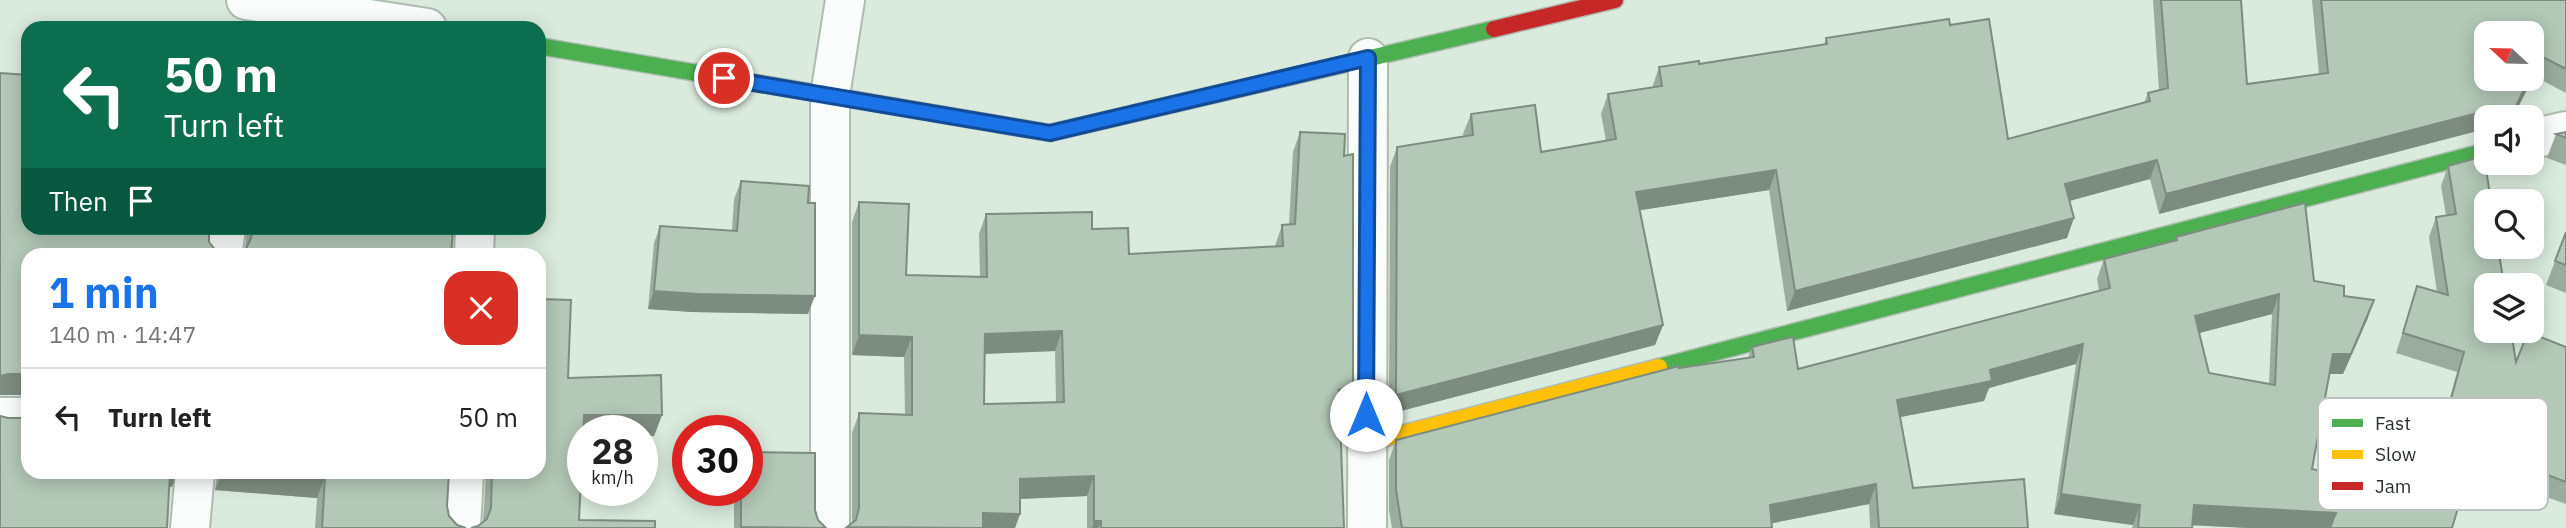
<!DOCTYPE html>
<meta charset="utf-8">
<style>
:root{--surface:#fff;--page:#f2f2f2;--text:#222;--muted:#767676;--line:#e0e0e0;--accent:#1a73e8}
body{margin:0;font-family:"IBM Plex Sans",sans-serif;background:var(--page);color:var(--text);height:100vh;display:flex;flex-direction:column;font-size:26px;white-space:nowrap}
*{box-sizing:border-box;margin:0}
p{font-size:23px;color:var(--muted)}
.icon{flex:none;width:38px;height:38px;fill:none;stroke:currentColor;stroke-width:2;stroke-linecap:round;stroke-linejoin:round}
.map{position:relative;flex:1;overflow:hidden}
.side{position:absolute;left:21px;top:248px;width:525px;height:231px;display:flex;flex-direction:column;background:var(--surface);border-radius:21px;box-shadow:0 4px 18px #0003}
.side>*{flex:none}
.banner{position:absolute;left:21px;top:21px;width:525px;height:214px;border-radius:21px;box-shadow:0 4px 18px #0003;background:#0b6e4f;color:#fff;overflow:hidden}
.needle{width:46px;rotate:292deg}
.buttons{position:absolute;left:2474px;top:21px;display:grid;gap:14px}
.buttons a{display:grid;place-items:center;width:70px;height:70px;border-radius:14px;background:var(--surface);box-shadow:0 4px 18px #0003;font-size:35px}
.speed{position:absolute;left:567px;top:415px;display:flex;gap:14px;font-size:35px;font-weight:700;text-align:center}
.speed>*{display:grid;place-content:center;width:91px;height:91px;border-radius:50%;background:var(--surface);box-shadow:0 4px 18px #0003;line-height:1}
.speed small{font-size:18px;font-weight:400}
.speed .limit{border:10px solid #d22;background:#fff;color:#111}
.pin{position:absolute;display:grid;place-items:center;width:60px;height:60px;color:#fff;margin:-30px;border:4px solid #fff;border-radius:50%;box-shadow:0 2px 7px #0007}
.me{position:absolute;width:77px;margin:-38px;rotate:0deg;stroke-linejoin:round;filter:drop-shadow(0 0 5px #0008)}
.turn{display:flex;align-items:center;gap:24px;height:147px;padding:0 28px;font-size:32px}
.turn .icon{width:91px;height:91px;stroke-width:2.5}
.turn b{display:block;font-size:49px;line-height:60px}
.then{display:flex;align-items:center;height:66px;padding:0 28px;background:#0003;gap:14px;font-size:26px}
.round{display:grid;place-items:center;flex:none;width:74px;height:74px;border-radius:21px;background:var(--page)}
.summary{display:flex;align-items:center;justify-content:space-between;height:119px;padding:0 28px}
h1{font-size:42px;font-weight:700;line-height:52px;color:var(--accent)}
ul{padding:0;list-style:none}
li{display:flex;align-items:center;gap:21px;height:98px;padding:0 28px;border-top:2px solid var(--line)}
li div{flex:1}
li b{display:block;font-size:26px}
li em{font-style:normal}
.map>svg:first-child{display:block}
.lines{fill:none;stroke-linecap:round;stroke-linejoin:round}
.street-casing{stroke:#aebcb0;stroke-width:42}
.fast-casing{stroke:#aebcb0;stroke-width:19}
.slow-casing{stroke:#aebcb0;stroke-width:19}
.jam-casing{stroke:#aebcb0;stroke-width:19}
.street{stroke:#f9fcfa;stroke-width:38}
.fast{stroke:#4caf50;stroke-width:16}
.slow{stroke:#ffc107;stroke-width:16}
.jam{stroke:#c62828;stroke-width:16}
.wall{fill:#9aac9d;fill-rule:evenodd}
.shaded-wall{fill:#7d8c80}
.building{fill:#b3c8b7;stroke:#7d8c80;stroke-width:2;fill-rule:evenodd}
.route-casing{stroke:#114b97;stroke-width:18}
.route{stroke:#1a73e8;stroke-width:12}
.key{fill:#fff;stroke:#bec2bf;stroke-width:2}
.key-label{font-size:19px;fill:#273329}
</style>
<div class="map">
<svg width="2566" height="528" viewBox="0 0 2566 528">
<rect width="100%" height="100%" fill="#daebdd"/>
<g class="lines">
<g class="street-casing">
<g id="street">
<path d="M246,0L427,28"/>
<path d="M2532,139L2566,131"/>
<path d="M222,256L226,228"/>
<path d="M474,256L475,228"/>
<path d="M0,417H28"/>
<path d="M190,528L195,472"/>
<path d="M461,528L464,472"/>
<path d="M830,528V96L845,0"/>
<path d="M1367,528L1368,58"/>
</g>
</g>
<g class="fast-casing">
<g id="fast">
<path d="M539,46L1050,133L1494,29"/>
<path d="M1659,367L2487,151"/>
</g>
</g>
<g class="slow-casing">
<path id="slow" d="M1366,443L1659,367"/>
</g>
<g class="jam-casing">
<path id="jam" d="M1494,29L1615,0"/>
</g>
<use href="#street" class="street"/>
<use href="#fast" class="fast"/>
<use href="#slow" class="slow"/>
<use href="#jam" class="jam"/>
</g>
<g class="wall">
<path d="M2153,0H2241L2247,84L2319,74L2312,0H2566V93L2534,76L2513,117H2487L2481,130L2159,214L2150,179L2069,201L2067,238L1787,311L1769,190L1640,210L1663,325L1655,345L1389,414L1390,167L1397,147L1464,136L1463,134L1471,114L1541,152L1606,141L1601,114L1608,94L1652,88L1659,67L1699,64L1824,45L1826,38L1950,25L2008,139L2144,103L2148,93L2159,90Z"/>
<path d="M1300,132L1344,156L1345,409H1339L1344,528H1087V496L1020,499V514L1015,528H847L852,523V433L859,413L905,414L904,357L852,355V222L859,202L906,275L980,277L979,234L986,214L1092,229L1129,254L1275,246L1282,225L1289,224L1293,152ZM1055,351L1056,402L984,404L985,354Z"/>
<path d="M2566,132V165L2547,158L2556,134Z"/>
<path d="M2448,166L2487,285L2516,362L2566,347V504L2538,494L2469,472L2249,528L2192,525V528H2132L2133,525L2054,514L2076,364L1989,388L1984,401L1900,417L1913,488L2028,528H1870L1869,504L1772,523V528H1392L1389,510V460L1396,440L1679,368L1748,358L1752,347L1798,369L2099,291L2097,279L2104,259L2175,241L2176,237L2314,281L2344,296L2374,300L2367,320L2343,374H2330L2312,469L2390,487L2410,424L2440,434L2457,372L2396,353L2417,286L2437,292L2429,237L2436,217L2446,215L2441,186ZM2272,314L2269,384L2209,373L2199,333Z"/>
<path d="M741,181L808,203V314L692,312L648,309L654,243L660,226L732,231L734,199Z"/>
<path d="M247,228H453L237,255L245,250Z"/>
<path d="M2566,232V293L2546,285Z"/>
<path d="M568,378L662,415L654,436H642V430H583L579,520L478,526L483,522L486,472H539Z"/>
<path d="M217,472H449L447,506L449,516L457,525L466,528H315L317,498L215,490Z"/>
<path d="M734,490H747L815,510L818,520L826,528H734Z"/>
</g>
<g class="shaded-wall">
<path d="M2541,56L2534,76L2513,117H2487V130H2481L2159,214L2166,194L2532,79V73Z"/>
<path d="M2157,160L2150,179L2058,204L2065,184Z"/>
<path d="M1776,170L1769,190L1629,212L1636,192Z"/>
<path d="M2074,218L2067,238L1787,311L1795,291Z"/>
<path d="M654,291L815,296L808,314L692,312L648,309Z"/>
<path d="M2279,294L2272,314L2188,336L2195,316Z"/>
<path d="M2374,300L2367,320L2343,374H2326L2333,354Z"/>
<path d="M1663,325L1655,345L1389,414L1396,395Z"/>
<path d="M1062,331L1055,351L978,354L985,334Z"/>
<path d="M859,335L912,337L904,357L852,355Z"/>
<path d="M2083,344L2076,364L1989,388L1984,401L1890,419L1897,400L1990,370Z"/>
<path d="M8,374H28V395H0V376Z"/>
<path d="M1353,389L1345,409L1331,410L1339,390Z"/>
<path d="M584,415H662L654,436H642V430H583Z"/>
<path d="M168,472H177L172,487L163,486Z"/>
<path d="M222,472H271L325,477L317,498L215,490Z"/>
<path d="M1094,476L1087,496L1013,499L1020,479Z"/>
<path d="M1876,484L1869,504L1763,525L1770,505Z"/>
<path d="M2061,494L2140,505L2133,525L2054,514Z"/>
<path d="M2194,505L2336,513L2330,528H2249L2187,525Z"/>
<path d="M983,513L1020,514L1015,528H978Z"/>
<path d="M1094,521H1101L1098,528H1092Z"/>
</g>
<g class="building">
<path d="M2161,0H2241L2247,84L2328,73L2321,0H2566V69L2541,56L2532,73V33H2487V79H2529L2515,108L2502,111L2489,110L2166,194L2157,160L2065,184L2074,218L1795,291L1776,170L1636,192L1663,325L1396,395L1397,147L1473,135L1471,114L1535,105L1541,152L1616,139L1608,94L1662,86L1659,67L1699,61V64L1827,44L1826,38L1949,19L1950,25L1989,19L2008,139L2150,101L2148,93L2168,88Z"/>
<path d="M0,73L28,75V228H209V242L217,252L225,256H28V374H8L0,376Z"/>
<path d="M1300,132L1345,134L1344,156L1353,154V389L1339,390L1344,528H1101V521H1094V476L1020,479V514L983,513V528L847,527L856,520L859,508V413L912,415V337L859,335V202L909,204L906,275L987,277L986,214L1092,212V229L1128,228L1129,254L1283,246L1282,225L1295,224ZM1062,331L1064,402L984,404L985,334Z"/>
<path d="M2566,132V138L2556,134Z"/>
<path d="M2484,156L2491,201H2487V247H2498L2504,285H2487V331H2511L2516,362L2528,332L2566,347V482L2545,474L2475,451L2452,528H2330L2336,513L2194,505L2192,528H2138L2140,505L2061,494L2083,344L1990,370L1992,381L1897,400L1913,488L2024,479L2028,528H1879L1876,484L1770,505L1772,528H1402L1396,490V440L1679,366V368L1754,357L1752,347L1784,339L1793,337L1798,369L2110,288L2104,259L2177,240L2176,237L2305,203L2314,281L2344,286V296L2374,300L2351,354H2333L2312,469L2391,487L2410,424L2441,435L2464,352L2403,333L2417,286L2448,295L2436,217L2456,214L2448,166ZM2279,294L2275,385L2209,373L2195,316Z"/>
<path d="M741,181L809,186L808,203H815V296L698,294L654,291L660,226L737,231Z"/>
<path d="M253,228H453L451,256H235L237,255L246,249L251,238Z"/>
<path d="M2566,232V265L2555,261Z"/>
<path d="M539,299L571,300L568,378L661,375L662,415H584L579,520L655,521V528H471L478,526L487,519L491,508L492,472H539Z"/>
<path d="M0,416L8,418H28V472H170L167,528H0Z"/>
<path d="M747,452L815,453V510L818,520L826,528L741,527V490H747Z"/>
<path d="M271,472H449L447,506L449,516L457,525L466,528H322L325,477Z"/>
</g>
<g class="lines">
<g class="route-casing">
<path id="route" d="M724,78L1050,133L1368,58L1366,415"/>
</g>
<use href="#route" class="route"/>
</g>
<rect x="2318" y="398" width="230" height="112" rx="10" class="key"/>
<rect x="2332" y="419" width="31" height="8" fill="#4caf50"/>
<rect x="2332" y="450" width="31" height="9" fill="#ffc107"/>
<rect x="2332" y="482" width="31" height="8" fill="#c62828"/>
<g class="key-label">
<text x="2375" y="430">Fast</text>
<text x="2375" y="461">Slow</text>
<text x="2375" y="493">Jam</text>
</g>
</svg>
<div class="buttons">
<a><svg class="needle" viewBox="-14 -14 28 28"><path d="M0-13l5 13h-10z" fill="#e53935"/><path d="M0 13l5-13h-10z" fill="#767676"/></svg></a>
<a><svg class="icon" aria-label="sound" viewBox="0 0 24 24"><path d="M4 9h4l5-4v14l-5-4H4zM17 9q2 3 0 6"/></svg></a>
<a><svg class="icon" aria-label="search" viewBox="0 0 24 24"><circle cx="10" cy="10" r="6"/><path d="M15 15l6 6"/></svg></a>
<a><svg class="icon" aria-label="layers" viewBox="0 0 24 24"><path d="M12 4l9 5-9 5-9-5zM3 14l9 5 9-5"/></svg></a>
</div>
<div class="speed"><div>28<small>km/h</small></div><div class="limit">30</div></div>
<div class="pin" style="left:724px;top:78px;background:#d93025"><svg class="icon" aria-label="arrive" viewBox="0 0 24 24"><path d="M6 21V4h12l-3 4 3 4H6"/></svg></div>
<svg class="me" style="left:1366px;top:415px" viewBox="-20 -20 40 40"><circle r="19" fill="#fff"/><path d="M0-13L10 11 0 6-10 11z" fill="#1a73e8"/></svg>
<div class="banner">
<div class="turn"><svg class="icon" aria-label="left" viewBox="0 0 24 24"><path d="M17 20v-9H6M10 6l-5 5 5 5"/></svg><div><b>50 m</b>Turn left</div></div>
<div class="then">Then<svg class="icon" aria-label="arrive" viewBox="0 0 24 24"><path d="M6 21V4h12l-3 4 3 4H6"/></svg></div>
</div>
<section class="side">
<div class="summary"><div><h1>1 min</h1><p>140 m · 14:47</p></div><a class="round" style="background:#d93025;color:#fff"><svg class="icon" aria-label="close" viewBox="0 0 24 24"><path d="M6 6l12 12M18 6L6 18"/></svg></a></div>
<ul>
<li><svg class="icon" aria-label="left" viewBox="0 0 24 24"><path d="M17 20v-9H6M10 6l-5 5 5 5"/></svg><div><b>Turn left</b></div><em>50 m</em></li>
</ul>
</section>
</div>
